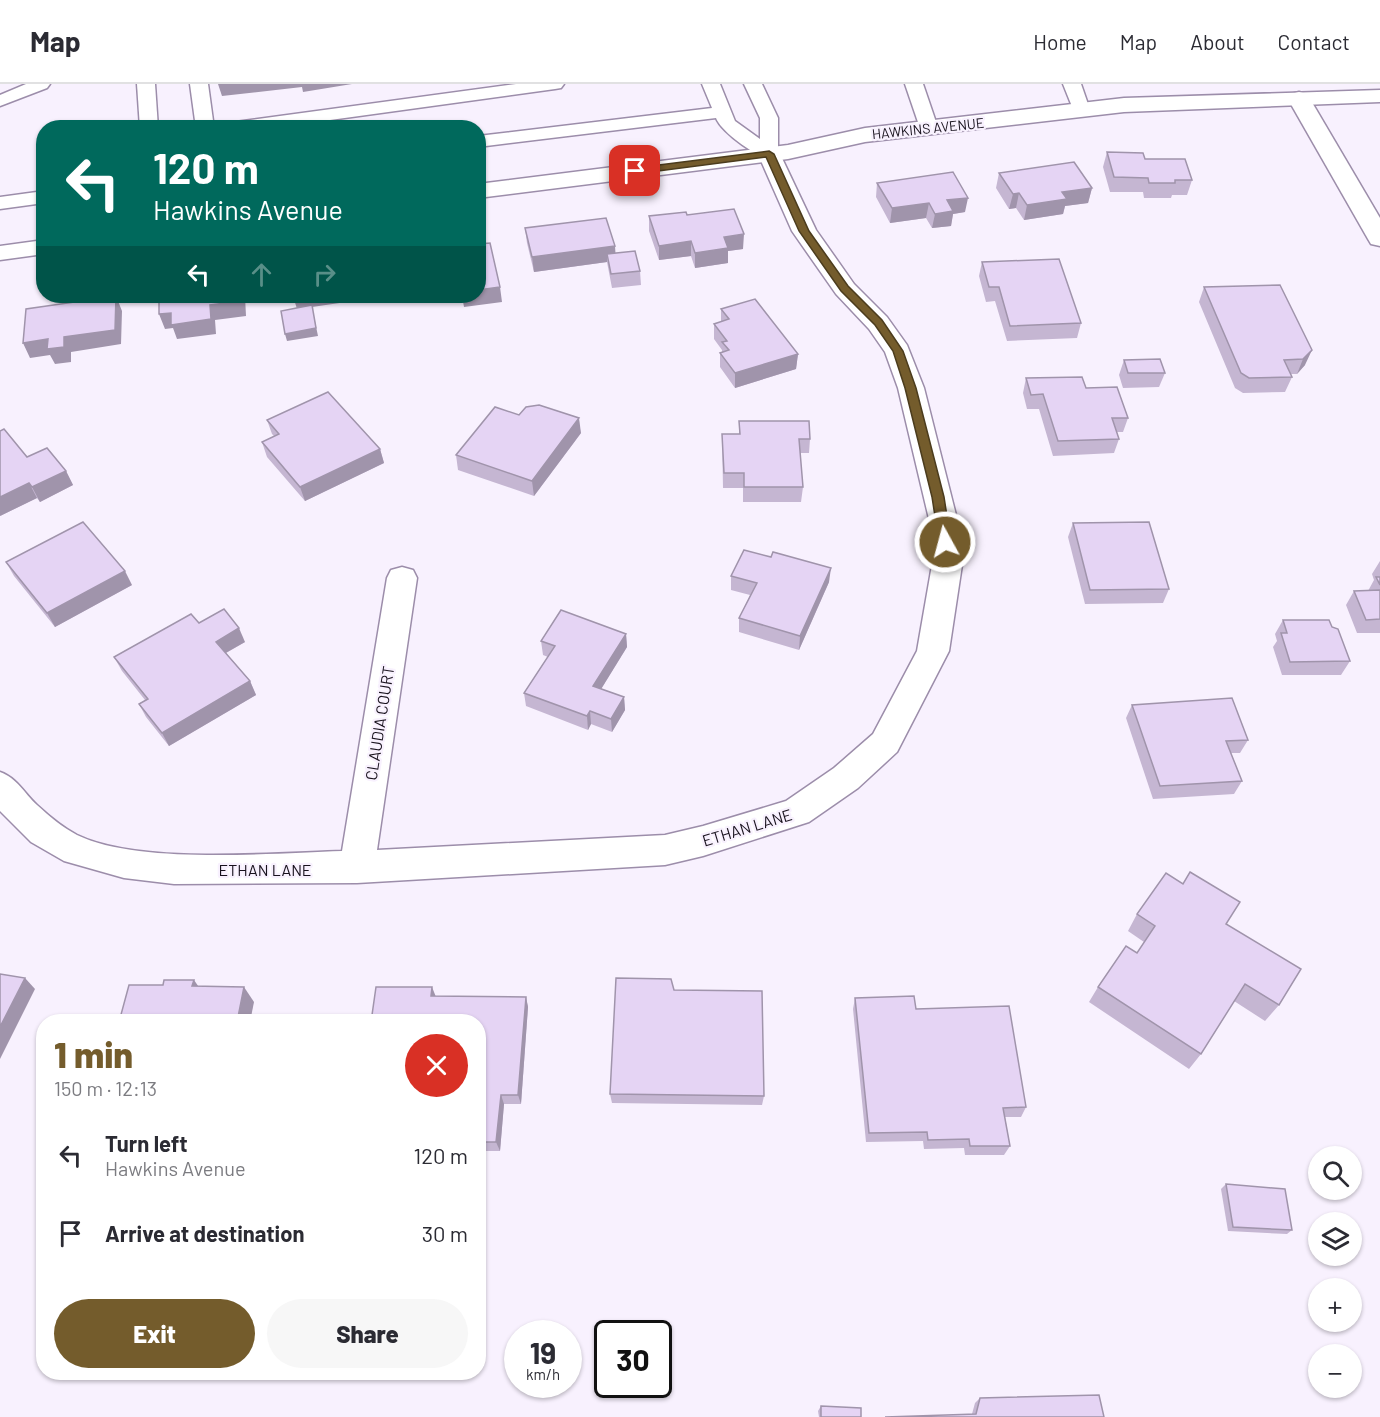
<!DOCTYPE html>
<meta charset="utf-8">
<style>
:root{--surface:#fff;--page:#f7f7f7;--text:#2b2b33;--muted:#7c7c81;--line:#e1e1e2;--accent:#745c2c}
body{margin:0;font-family:Barlow,sans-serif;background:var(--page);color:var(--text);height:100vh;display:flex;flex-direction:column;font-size:22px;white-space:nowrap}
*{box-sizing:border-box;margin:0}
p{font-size:20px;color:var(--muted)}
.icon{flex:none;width:33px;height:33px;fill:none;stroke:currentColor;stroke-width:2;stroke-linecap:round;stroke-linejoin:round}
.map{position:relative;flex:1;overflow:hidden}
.panel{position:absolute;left:36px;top:930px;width:450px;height:366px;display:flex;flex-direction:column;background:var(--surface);border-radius:24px;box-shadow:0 2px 4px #0004}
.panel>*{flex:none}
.banner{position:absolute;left:36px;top:36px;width:450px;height:183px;border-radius:24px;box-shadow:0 2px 4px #0004;background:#00695c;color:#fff;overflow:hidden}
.tools{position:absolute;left:1308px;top:1062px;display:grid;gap:12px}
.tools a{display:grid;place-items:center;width:54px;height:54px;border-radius:50%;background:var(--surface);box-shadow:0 2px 4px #0004;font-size:30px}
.speed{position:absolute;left:504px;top:1236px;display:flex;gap:12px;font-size:30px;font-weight:700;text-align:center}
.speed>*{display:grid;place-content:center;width:78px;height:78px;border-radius:50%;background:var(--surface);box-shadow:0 2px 4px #0004;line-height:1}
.speed small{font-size:15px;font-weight:400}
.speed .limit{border:3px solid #111;border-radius:9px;background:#fff;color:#111}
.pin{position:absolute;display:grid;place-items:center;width:51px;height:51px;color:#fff;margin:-26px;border-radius:12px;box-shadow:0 3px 9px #0006}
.me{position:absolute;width:66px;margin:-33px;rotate:353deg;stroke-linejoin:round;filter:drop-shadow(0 0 4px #0008)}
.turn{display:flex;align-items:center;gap:21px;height:126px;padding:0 18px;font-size:27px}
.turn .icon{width:78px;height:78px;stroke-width:2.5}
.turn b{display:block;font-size:42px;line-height:51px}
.lanes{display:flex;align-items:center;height:57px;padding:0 18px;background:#0003;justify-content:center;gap:30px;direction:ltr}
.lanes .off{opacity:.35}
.round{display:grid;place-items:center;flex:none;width:63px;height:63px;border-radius:32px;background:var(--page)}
.headline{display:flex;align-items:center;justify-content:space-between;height:102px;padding:0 18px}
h1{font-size:36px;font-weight:800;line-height:45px;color:var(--accent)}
.action{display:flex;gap:12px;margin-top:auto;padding:12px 18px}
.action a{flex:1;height:69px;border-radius:36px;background:var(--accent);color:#fff;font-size:24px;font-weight:800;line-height:69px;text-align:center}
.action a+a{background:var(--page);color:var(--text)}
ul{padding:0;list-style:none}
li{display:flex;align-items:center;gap:18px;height:78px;padding:0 18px}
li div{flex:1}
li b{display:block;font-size:22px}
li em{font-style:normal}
header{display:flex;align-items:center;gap:36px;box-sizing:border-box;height:84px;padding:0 30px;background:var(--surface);border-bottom:2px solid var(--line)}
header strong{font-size:28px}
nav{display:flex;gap:33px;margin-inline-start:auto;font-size:21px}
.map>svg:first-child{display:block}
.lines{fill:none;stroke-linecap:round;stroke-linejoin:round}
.service-casing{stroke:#9c8daa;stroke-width:3}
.minor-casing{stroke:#9c8daa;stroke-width:3}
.tertiary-casing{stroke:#9c8daa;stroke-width:3}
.service{fill:#fff;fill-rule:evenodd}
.minor{fill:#fff;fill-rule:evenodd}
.tertiary{fill:#fff;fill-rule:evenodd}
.wall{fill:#c5b6d2}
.shaded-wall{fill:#a094ab}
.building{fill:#e5d4f4;stroke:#a094ab;stroke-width:1.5}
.route{fill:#745c2c;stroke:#4b3c1d;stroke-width:1.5}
.labels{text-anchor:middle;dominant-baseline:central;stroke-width:4.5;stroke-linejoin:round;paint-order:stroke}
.far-street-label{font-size:14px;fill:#18121d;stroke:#f8f1fe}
.street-label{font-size:16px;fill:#18121d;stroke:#f8f1fe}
</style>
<header>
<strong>Map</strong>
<nav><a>Home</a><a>Map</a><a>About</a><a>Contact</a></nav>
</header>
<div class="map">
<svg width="1380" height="1333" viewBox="0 0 1380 1333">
<rect width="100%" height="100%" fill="#f8f1fe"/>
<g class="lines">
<g class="service-casing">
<g id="service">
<path d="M26,0H50L47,4L0,22V11Z"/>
<path d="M137,0H155L158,44H140Z"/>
<path d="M190,0H208L214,44H196Z"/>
<path d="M516,0H564L561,4L555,5L272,44H219L228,39Z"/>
<path d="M702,0H720L735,37L760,55V34L744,0H762L778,34V70L776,74C761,78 721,48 716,34L478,63V52L712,24Z"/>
<path d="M905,0H923L938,44L935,48H923L920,44Z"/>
<path d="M1063,0H1081L1090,26L1087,30H1075Z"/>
<path d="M44,107V119L0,125V113Z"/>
</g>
</g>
<g class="minor-casing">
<g id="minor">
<path d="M1299,8L1307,10L1310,15L1380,134V162L1371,160L1368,155L1288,15L1291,10Z"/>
<path d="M769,63L777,65L780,70L816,146L854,200L887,233L907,261L924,304L957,435L962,481L949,567L897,668L858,704L809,738L703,772L665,781L357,799L174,800L124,794L64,777L31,758L0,727V688C17,694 24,709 37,721C49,732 62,743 77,751C139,781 273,769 342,767L387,494L391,486L402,483L413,486L417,494L377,766L665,751L703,742L786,717L834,684L873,650L917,567L932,481L929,435L898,304L885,268L869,245L836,210L792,147L758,70L761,65Z"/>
</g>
</g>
<g class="tertiary-casing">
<g id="tertiary">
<path d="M1380,6V18L1124,28L865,58L788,75L478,114V100L788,61L865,44L1124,14Z"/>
<path d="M44,156V170L0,176V162Z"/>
</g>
</g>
<use href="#service" class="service"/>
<use href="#minor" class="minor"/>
<use href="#tertiary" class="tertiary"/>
</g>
<g class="wall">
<path d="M1107,68L1145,75L1192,96L1187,111H1172L1171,114H1144L1143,108H1110L1103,83Z"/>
<path d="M999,89L1092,104L1088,119L1065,122L1063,130L1024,136L1016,124L1009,125L996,104Z"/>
<path d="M877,99L965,128L953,130L951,142L932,144L926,134L890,139L876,113Z"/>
<path d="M687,131L743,165L728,167V179L695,184L691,172L659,176L649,147V132Z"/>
<path d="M525,144L615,162V169L640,187L641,201L612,204L607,178L534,188L527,159Z"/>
<path d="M982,178L1081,239L1077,254L1007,257L995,217L986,218L979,192Z"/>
<path d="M1280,201L1305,281L1297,290H1291L1292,293L1285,308L1243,309L1235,304L1199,218L1204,203Z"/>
<path d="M721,225L798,270L796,285L735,304L720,283V269L722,268V266L714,255V240L721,238Z"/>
<path d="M1124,276L1165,289L1159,303L1123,304L1119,291Z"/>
<path d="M1026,294L1086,304L1128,334L1123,348H1117L1119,355L1114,369L1053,372L1039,325H1027L1023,309Z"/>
<path d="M267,336L380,365L384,379L305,417L267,373L262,358L274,352L272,350Z"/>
<path d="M739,337L810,355L809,369H800L803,403L801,418H743V404H723L722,350H739Z"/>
<path d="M581,349L534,412L458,386L456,371Z"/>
<path d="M27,373L66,387L73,401L40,418L37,414L0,432Z"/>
<path d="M1073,439L1169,505L1163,519L1085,520L1068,453Z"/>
<path d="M771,473L829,498L799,566L739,548V534L750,511L731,506V492Z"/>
<path d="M1380,477V549H1357L1346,521L1354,507H1368L1374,496L1372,490Z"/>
<path d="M6,478L132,501L55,543L14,492Z"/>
<path d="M1283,536L1332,543L1350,577L1341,591H1282L1273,563L1277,557L1275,550Z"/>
<path d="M199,539L245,558L226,569L250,597L256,611L169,662L146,633L139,620L145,616L122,587L114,573Z"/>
<path d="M626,550L627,563L601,605L624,613L625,626L612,648L591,640L588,646L526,622L524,609L548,573L543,571L541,557Z"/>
<path d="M1132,621L1248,656L1240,669H1231L1242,697L1234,710L1153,715L1126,634Z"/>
<path d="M1137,830L1226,840L1279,921L1265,937L1234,917L1201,970L1189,985L1089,918L1098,903L1137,869L1144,858L1128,847Z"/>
<path d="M674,906L764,1012L762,1021L612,1019L610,1010Z"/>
<path d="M436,912L526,913L528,923L521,1020H504L500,1067H478V938Z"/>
<path d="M855,914L916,925L1026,1023L1021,1033H1005L1010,1062L1004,1071H965L964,1064L924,1065L923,1057L866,1058L853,925Z"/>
<path d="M1226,1100L1292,1146L1287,1150L1228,1147L1221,1105Z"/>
<path d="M980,1314L1104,1333L972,1330L975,1319Z"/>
<path d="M821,1322L861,1333H819L818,1327Z"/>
</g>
<g class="shaded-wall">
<path d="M218,0H352L303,8L302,3L222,12Z"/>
<path d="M1092,104L1088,119L1065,122L1063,130L1024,136L1027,121L1062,108Z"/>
<path d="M1019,109L1016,124L1009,125L1013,110Z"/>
<path d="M968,114L965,128L953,130L951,142L932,144L935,130L947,116Z"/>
<path d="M929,119L926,134L890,139L892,124Z"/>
<path d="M744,150L743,165L728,167V179L695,184V169L724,153Z"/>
<path d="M691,157V172L659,176V162Z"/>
<path d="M615,162L616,177L607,170V178L534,188L532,173Z"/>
<path d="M500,203L502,218L464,223L462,212H478V206Z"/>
<path d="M116,212L122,227L121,260L71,268V278L55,280L50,271L30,274L23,259Z"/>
<path d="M241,212H245L246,232L215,236L216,250L177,255L173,244L165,245L159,230L210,221Z"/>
<path d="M293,212H374V214L312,223L318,252L287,257L285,250L297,225Z"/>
<path d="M419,212H461V213L420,218Z"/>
<path d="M1312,266L1305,281L1297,290L1303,275Z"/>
<path d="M798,270L796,285L735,304V289Z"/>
<path d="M579,334L581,349L534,412L532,397Z"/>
<path d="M380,365L384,379L305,417L300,403Z"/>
<path d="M66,387L73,401L40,418L32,403Z"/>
<path d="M29,399L37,414L0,432V413Z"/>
<path d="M831,484L829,498L799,566L800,552Z"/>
<path d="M125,487L132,501L55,543L47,529Z"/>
<path d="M239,544L245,558L222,571L216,558Z"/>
<path d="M626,550L627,563L595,615L593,602Z"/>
<path d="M250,597L256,611L169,662L162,649Z"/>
<path d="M624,613L625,626L612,648L611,635Z"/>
<path d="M590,627L591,640L588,646L587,632Z"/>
<path d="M25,894L35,905L0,975V943Z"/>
<path d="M194,896L205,912L192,902Z"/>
<path d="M244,903L254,918L250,938H237Z"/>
<path d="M432,903L436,913L431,912Z"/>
<path d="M526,913L528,923L521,1020L518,1011Z"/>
<path d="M501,1011L504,1020L500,1067L496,1058Z"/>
</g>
<g class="building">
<path d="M1107,68L1143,69L1145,75H1185L1192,96H1175V99H1149L1148,94L1114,93Z"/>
<path d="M1074,78L1092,104L1062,108L1067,115L1027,121L1019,109L1013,110L999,89Z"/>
<path d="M953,88L968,114L947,116L953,127L935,130L929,119L892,124L877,99Z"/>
<path d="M734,125L744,150L724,153L728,164L695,169L691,157L659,162L649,132L686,128L687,131Z"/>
<path d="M606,134L615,162L532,173L525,144Z"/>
<path d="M490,159L500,203L478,206V160Z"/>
<path d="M635,167L640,187L611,190L607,170Z"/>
<path d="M1059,175L1081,239L1010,242L999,203H989L982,178Z"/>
<path d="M1280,201L1312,266L1303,275L1284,276L1292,293L1249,294L1241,289L1204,203Z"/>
<path d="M116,212L115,246L64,253V263L47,265L48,255L23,259L26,225Z"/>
<path d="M159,212H241L242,217L210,221L211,235L171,241V229L159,230Z"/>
<path d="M755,215L798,270L735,289L720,269L729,266L722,258L727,257L714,240L729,235L721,225Z"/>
<path d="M312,221L316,244L285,250L281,227Z"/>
<path d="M1160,275L1165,289H1128L1124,276Z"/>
<path d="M1082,293L1086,304L1117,303L1128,334H1112L1119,355L1058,357L1043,310L1031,311L1026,294Z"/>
<path d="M328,308L380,365L300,403L262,358L279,350L267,336Z"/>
<path d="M539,321L579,334L532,397L456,371L495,323L519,331L526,323Z"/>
<path d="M739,337H809L810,355H799L803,403H744V389H724L722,350H740Z"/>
<path d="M4,345L27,373L47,364L66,387L32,403L29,399L0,413V347Z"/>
<path d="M83,438L125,487L47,529L6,478Z"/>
<path d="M1149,438L1169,505L1090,506L1073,439Z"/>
<path d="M744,466L771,473L773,468L831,484L800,552L739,534L757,499L731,492Z"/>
<path d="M1376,493H1380V501Z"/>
<path d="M1380,506V535L1366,536L1354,507Z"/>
<path d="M224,525L239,544L216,558L250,597L162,649L139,620L148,615L114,573L191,530L199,539Z"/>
<path d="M561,526L626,550L593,602L624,613L611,635L590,627L587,632L524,609L555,562L541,557Z"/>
<path d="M1283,536H1329L1332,543L1338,545L1350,577L1290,578L1281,549H1287Z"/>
<path d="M1232,614L1248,656L1226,657L1242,697L1160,702L1132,621Z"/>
<path d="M1190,788L1240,818L1226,840L1301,885L1279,921L1245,900L1201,970L1098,903L1126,862L1137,869L1155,842L1137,830L1166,789L1183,800Z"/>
<path d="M0,890L25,894L0,943Z"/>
<path d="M616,894L671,895L674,906L762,907L764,1012L610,1010Z"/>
<path d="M164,896H194L192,902L244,903L237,938H119L129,901H163Z"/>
<path d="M376,903H432L431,912L526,913L518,1011H501L496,1058H478V938H371Z"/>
<path d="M914,912L916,925L1009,922L1026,1023L1003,1024L1010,1062H970L969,1055L928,1056L927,1048L869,1049L855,914Z"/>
<path d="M1226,1100L1285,1105L1292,1146L1233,1143Z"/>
<path d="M1099,1311L1104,1333H885L976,1330L980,1314Z"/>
<path d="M821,1322L861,1324V1333H821Z"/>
</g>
<path class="route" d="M769,67L774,70L809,147L848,202L882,236L903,267L916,304L944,413L951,458L950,461L945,462L939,458L932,413L905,304L893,267L875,241L841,207L799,147L766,73L635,90L630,87L635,84Z"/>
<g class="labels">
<g class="far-street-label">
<text transform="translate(928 44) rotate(-6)">HAWKINS AVENUE</text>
</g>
<g class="street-label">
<text transform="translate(379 639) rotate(-81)">CLAUDIA COURT</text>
<text transform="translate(747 743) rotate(-17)">ETHAN LANE</text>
<text x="265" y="785">ETHAN LANE</text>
</g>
</g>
</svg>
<div class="tools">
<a><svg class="icon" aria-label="search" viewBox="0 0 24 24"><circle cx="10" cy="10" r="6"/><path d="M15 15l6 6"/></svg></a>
<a><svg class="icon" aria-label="layers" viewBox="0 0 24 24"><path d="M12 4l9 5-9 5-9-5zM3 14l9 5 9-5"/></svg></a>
<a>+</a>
<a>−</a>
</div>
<div class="speed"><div>19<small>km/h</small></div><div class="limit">30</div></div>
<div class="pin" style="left:635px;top:87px;background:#d93025"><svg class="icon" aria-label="arrive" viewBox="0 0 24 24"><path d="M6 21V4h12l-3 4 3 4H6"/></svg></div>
<svg class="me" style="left:945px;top:458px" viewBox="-20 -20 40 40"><circle r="17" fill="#745c2c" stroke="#fff" stroke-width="3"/><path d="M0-11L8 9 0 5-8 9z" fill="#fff"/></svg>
<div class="banner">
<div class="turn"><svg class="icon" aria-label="left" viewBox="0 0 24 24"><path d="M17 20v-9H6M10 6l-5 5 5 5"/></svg><div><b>120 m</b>Hawkins Avenue</div></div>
<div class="lanes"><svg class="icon" aria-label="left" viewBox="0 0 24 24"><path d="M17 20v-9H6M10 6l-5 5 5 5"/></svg><svg class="icon off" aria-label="ahead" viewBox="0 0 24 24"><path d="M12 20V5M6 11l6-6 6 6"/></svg><svg class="icon off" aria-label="right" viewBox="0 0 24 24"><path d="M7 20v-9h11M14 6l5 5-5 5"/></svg></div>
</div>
<section class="panel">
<div class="headline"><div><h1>1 min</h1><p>150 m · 12:13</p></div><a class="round" style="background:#d93025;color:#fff"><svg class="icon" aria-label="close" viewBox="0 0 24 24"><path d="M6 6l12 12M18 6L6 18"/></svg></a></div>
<ul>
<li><svg class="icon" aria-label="left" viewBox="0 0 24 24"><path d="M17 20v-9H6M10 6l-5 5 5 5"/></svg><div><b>Turn left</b><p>Hawkins Avenue</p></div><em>120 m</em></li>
<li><svg class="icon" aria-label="arrive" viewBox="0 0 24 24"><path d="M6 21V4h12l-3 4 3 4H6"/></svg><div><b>Arrive at destination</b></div><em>30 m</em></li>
</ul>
<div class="action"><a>Exit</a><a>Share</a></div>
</section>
</div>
